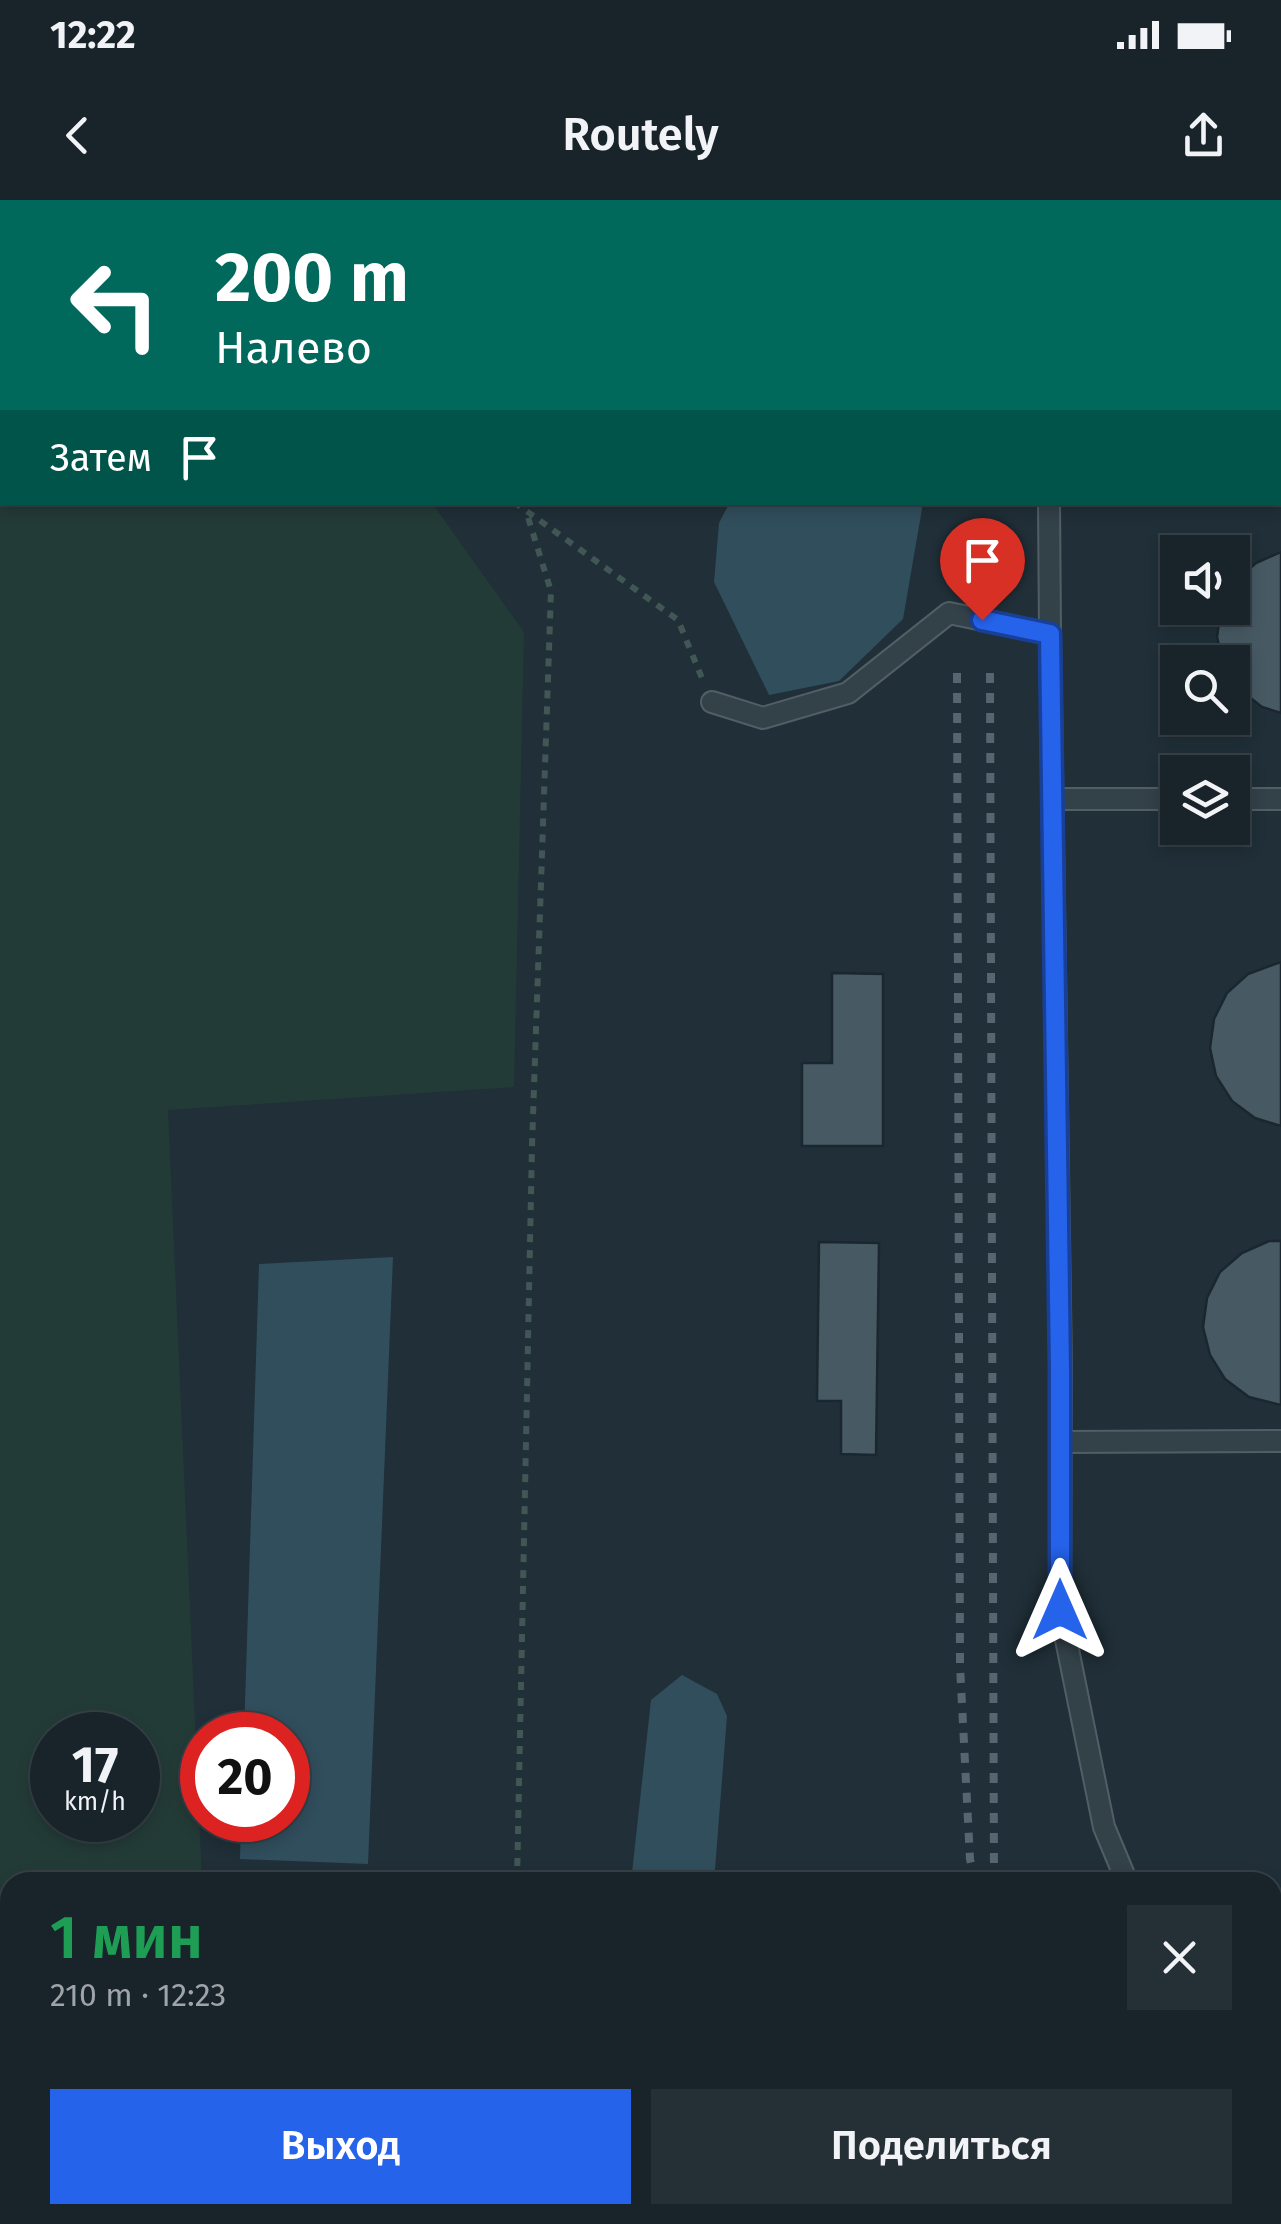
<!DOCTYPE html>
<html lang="ru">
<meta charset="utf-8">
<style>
:root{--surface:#18232a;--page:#252f36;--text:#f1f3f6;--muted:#9fa4a8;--line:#364047;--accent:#2563eb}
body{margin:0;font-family:"Fira Sans",sans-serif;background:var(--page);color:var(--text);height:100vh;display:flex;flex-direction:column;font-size:38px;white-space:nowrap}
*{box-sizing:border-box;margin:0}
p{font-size:32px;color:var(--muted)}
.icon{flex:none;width:55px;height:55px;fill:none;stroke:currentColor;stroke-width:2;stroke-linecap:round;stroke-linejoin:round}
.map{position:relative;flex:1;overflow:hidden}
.sheet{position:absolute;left:0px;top:1672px;width:1282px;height:352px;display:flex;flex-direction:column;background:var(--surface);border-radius:30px 30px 0 0;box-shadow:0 5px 15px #0003,0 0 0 2px var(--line)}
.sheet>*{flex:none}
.top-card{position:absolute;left:0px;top:0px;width:1282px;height:305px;box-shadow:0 5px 15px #0003,0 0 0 2px var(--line);background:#00695c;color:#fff;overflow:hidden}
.buttons{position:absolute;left:1160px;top:335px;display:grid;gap:20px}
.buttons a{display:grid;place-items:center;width:90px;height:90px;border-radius:0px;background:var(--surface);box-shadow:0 5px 15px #0003,0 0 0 2px var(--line);font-size:50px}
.speed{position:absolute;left:30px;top:1512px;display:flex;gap:20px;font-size:50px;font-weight:700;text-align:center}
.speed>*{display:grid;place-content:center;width:130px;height:130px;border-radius:50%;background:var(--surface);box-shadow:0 5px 15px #0003,0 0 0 2px var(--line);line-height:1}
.speed small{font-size:25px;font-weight:400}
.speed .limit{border:15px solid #d22;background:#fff;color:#111}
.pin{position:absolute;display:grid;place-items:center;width:85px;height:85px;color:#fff;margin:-102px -42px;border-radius:50% 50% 50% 0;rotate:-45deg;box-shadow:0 0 10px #0007}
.pin .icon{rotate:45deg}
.me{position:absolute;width:110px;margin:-55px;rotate:0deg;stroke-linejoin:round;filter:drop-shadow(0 0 8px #0008)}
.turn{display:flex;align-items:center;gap:35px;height:210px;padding:0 50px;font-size:45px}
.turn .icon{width:130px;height:130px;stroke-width:2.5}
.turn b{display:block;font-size:70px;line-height:85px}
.then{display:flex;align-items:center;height:95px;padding:0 50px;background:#0003;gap:20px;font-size:38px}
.round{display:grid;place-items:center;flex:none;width:105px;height:105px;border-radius:0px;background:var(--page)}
.headline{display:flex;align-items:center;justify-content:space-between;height:170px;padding:0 50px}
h1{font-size:60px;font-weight:600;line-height:75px;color:#1e9e55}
.cta{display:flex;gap:20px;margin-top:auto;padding:20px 50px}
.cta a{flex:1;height:115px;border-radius:0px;background:var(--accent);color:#fff;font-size:40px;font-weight:600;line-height:115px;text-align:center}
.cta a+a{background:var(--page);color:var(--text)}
.status{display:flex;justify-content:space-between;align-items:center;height:70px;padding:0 50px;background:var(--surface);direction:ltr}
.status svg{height:28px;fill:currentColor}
header{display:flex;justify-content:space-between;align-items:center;height:130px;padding:0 50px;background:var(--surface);font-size:45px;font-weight:600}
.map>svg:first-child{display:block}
.green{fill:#233b37;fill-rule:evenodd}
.water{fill:#314e5d}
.building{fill:#475a64;stroke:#1b272f;stroke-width:2.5}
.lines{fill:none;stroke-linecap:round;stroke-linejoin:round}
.service-casing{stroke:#515e66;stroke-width:24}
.path{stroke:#415755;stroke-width:6;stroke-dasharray:8 8;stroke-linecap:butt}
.service{stroke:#334148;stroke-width:20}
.rail{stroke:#556670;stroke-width:8;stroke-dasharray:10 10;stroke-linecap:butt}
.route-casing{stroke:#184099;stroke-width:25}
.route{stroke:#2563eb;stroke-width:18}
</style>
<div class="status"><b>12:22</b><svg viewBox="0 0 49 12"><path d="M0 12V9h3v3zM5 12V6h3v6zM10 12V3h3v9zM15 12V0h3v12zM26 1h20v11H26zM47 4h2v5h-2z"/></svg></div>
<header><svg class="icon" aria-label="back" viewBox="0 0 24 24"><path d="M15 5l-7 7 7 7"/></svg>Routely<svg class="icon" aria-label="share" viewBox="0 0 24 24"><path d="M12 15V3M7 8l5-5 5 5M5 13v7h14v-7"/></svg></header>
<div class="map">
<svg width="1281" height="2024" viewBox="0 0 1281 2024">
<rect width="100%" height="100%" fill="#202f38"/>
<path class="green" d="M0,60L2,302L432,303L524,432L514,887L168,910L202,1682H10V1966H0ZM52,1535H138V1620H52Z"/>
<g class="water">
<path d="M434,0H689L432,2Z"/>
<path d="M730,302L923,303L903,419L839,481L769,495L714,382L719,323Z"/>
<path d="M393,1057L368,1664L240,1659L241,1620H288V1535H244L259,1064Z"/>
<path d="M682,1475L717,1494L727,1516L714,1682H631L651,1500Z"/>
</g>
<g class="building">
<path d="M1281,75V232L1280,231Z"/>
<path d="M1281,352V513L1262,507L1239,489L1232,479V462H1223L1217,437L1221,408H1232L1234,382L1256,363Z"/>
<path d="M1281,762V926L1255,918L1232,901L1216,876L1210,848L1214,819L1227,793L1248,774Z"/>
<path d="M832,773L883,774V946H802V863H832Z"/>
<path d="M1269,1041H1281V1205L1249,1197L1225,1179L1210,1155L1203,1127L1207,1098L1220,1072L1242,1053Z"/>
<path d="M819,1042L879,1043L876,1255L841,1254V1201H817Z"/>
</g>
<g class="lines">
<g class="service-casing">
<g id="service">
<path d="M1095,2L1100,0"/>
<path d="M1049,302L1050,434"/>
<path d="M712,502L763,518L848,493L949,413L1050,434L1061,1169L1060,1410L1104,1627L1127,1682"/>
<path d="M1052,599H1178"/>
<path d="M1232,599H1281"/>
<path d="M1060,1242L1281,1241"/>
<path d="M1264,2015L1268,2024"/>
</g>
</g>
<g class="path">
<path d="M16,0L20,2"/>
<path d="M514,302L678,420L704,483"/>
<path d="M517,1682L532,946L551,391L526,311"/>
<path d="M404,2024L417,2015"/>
</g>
<use href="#service" class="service"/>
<g class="rail">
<path d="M957,473L960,1466L970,1659L975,1682"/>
<path d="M990,473L994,1682"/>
<path d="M992,2024V2015"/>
</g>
</g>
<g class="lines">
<g class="route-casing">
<path id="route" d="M982,420L1050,434L1060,1170V1410"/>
</g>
<use href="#route" class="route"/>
</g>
</svg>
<div class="buttons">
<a><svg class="icon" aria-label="sound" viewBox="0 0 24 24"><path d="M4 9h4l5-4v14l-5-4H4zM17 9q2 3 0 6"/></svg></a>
<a><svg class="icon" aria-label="search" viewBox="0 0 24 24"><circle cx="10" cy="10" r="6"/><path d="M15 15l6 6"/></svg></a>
<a><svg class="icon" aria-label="layers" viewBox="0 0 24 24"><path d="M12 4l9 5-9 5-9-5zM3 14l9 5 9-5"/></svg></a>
</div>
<div class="speed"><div>17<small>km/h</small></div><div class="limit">20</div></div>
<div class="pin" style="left:982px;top:420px;background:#d93025"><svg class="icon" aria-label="arrive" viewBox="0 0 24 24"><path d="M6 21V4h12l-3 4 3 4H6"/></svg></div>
<svg class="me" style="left:1060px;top:1410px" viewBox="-20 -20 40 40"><path d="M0-17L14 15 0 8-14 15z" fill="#2563eb" stroke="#fff" stroke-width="4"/></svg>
<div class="top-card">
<div class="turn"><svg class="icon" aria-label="left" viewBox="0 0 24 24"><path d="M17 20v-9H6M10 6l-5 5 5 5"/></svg><div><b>200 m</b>Налево</div></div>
<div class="then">Затем<svg class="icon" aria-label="arrive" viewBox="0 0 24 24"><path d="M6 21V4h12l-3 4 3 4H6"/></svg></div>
</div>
<section class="sheet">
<div class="headline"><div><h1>1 мин</h1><p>210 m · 12:23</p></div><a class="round"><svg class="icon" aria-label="close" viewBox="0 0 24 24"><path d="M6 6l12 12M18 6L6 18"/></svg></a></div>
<div class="cta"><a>Выход</a><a>Поделиться</a></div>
</section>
</div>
